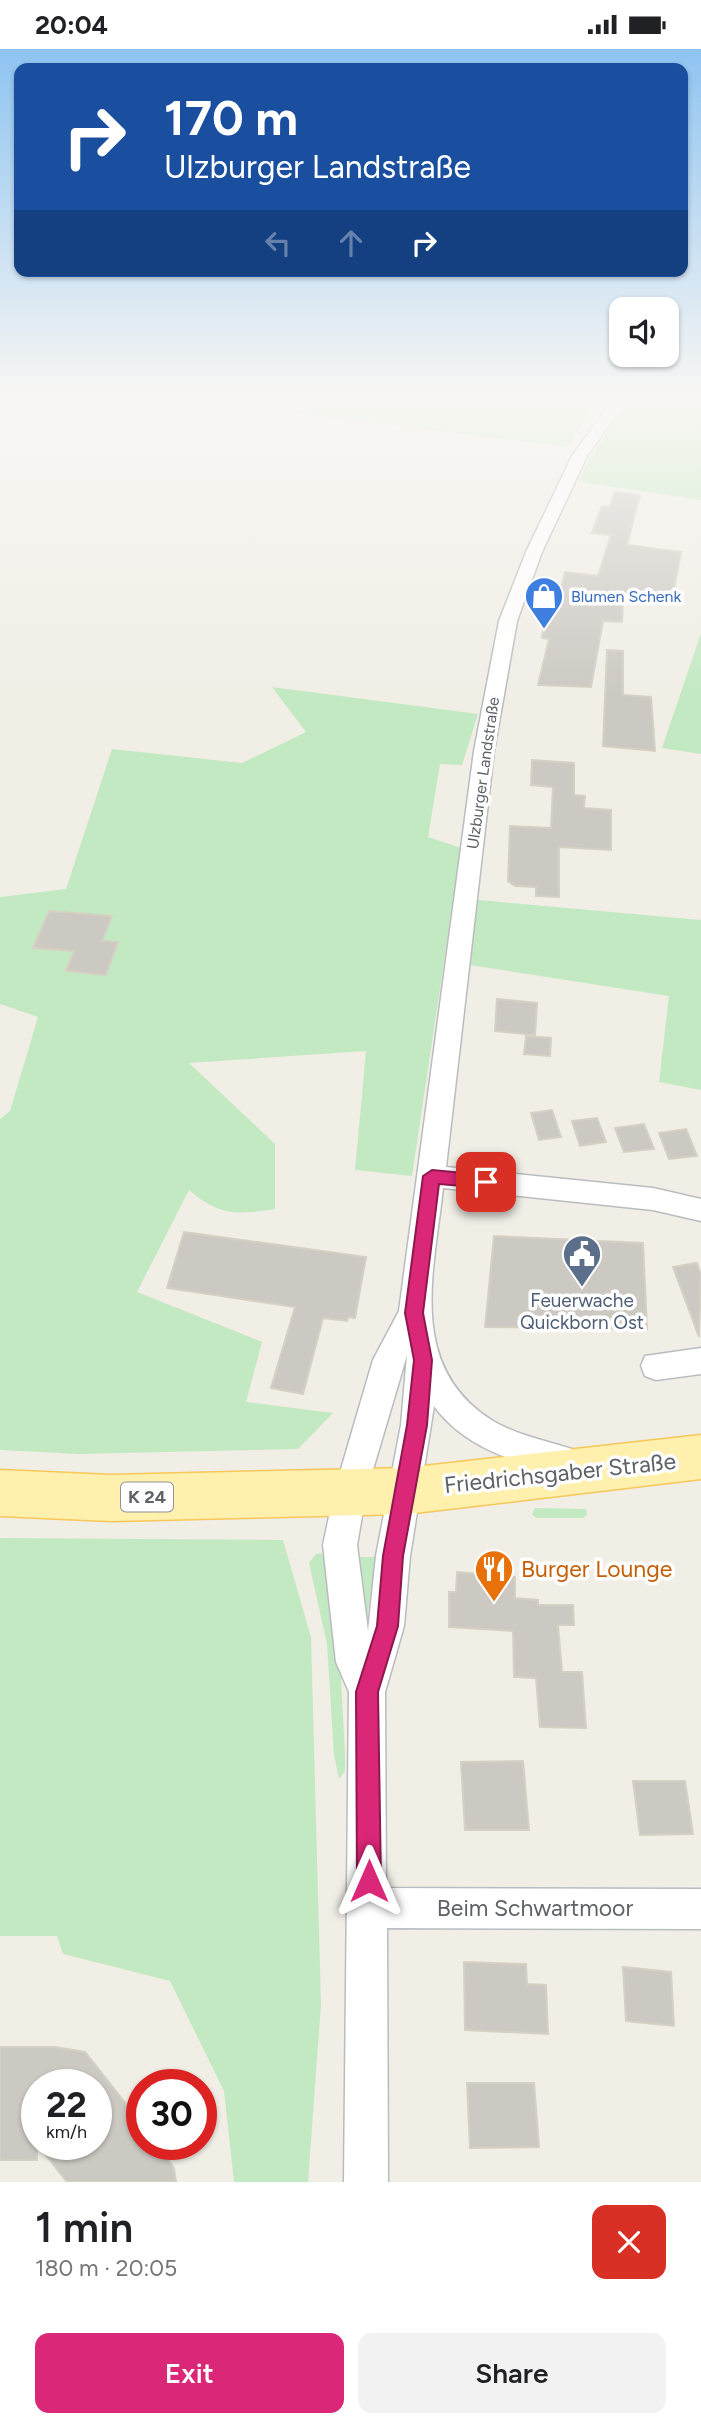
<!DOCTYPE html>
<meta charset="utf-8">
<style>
:root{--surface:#fff;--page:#f2f2f2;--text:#202124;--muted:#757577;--accent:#db2777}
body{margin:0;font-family:Figtree,sans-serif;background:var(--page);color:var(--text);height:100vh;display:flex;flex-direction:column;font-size:26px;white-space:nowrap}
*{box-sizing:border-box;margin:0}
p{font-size:23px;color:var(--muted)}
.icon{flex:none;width:38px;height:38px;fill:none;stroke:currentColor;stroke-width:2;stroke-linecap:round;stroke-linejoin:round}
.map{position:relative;height:2133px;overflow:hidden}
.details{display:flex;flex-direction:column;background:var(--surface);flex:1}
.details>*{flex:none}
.guide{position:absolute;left:14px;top:14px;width:674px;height:214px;border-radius:14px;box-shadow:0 2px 5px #0004;background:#1a4fa0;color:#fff;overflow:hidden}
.tools{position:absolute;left:609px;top:248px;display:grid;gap:14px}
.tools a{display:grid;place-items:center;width:70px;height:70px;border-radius:14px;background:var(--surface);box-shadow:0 2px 5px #0004;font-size:35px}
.speed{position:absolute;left:21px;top:2020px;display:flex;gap:14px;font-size:35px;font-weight:700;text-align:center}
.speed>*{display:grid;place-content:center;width:91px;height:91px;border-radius:50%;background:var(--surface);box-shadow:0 2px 5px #0004;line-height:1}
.speed small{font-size:18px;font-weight:400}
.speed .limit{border:10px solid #d22;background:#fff;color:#111}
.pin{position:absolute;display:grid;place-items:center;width:60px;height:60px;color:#fff;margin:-30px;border-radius:14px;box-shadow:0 4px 10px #0006}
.me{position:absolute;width:77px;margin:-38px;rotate:0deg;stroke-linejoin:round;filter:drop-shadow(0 0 5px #0008)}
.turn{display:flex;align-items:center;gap:24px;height:147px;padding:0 35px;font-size:32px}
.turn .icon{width:91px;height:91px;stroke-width:2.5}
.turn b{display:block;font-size:49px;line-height:60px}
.lanes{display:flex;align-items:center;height:66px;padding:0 35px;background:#0003;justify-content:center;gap:35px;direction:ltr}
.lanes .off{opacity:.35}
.round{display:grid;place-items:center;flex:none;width:74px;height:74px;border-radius:14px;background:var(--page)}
.overview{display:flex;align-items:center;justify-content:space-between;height:119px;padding:0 35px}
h1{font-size:42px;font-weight:600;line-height:52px}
.primary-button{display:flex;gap:14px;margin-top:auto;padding:14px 35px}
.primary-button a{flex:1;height:80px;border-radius:14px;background:var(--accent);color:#fff;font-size:28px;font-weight:600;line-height:80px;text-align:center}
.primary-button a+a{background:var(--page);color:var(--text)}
.status{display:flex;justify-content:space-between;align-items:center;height:49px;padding:0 35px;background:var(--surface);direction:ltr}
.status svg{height:19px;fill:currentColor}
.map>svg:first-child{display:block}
.green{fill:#c3e9c2}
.building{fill:#ccc9c3;stroke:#d6d0c4;stroke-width:2;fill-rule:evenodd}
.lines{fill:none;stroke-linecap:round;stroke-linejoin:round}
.street-casing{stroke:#b9bcc0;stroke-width:3}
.primary-casing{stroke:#f7c759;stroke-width:3}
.street{fill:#fff;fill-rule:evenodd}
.primary{fill:#fff0ad;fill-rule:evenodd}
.route{fill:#db2777;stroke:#8e194d;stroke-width:2}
.labels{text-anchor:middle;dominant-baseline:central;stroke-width:7;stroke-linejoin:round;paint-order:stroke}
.far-shop-label{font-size:16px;fill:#366cbe;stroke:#fff;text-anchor:start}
.far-street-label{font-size:16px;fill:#5e6267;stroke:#fff}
.shield{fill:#fff;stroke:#8e9195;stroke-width:2}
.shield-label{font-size:18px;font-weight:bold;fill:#5e6267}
.service-label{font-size:19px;fill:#4e5e75;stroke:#fff}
.near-street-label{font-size:23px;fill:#5e6267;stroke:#fff}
.near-food-label{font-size:23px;fill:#c56008;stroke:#fff;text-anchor:start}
</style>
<div class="status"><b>20:04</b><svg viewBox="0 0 49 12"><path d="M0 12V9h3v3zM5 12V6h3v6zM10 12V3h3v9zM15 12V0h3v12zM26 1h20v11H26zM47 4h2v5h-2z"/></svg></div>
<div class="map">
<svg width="701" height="2133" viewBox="0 0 701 2133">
<rect width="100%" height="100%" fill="#f1eee6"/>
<g class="green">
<path d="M227,348H598L569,398L219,355Z"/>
<path d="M631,348H701V451L579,433L591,407Z"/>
<path d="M701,584V705L662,699Z"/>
<path d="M272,638L478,665L462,716L440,715L428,788L461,799L412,1127L355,1121L366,1002L189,1014L275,1095V1160C236,1166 220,1167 189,1141L137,1243L262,1293L246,1353L333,1364L298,1400L79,1405L0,1401V1070L10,1062L38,968L0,955V848L66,840L112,700L242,714L306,683Z"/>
<path d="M478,851L701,871V1041L659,1033L669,947L470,916Z"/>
<path d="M535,1459L586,1460L587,1465L584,1469H536L532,1465Z"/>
<path d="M0,1489L283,1491L311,1588L321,1955L308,2133H234L224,2042L170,1932L63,1905L57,1887H0Z"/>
<path d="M321,1504L327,1513L338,1577L345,1704V1722L339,1730L334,1706L327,1595L309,1514L316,1505Z"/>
<path d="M358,1508H376L366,1576Z"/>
</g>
<g class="building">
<path d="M615,443L640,446L627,496L681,503L672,551L623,548L622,573L603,572L591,638L538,636L549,590L542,589L547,551L552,552L553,546L559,547L565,523L598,527L611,486L592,484L602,457L609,458Z"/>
<path d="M607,601L623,602V646L651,648L655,702L603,697Z"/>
<path d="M532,711L574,714V746L585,747L584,759L611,761V801L559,798V848L536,847V838L515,837L508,832L510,777L551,779L553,738L531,736Z"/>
<path d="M49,862L112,867L102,892L118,893L106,926L66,922L74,902L33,899Z"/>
<path d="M497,950L537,954L535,986L495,982Z"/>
<path d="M526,987L551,989L550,1007L524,1005Z"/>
<path d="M552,1061L561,1088L539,1091L531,1064Z"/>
<path d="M597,1069L606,1093L580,1097L572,1072Z"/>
<path d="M644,1075L654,1100L624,1103L615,1079Z"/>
<path d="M686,1080L697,1107L669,1110L659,1084Z"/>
<path d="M184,1183L366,1208L355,1269L348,1268L347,1272L323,1269L303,1345L271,1339L295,1258L167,1239Z"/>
<path d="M494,1187L643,1194L647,1280L485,1278Z"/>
<path d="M697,1214L701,1226L699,1288L673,1218Z"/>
<path d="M457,1523L515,1528V1549L538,1551V1556H573L574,1576H558L562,1623H582L586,1679L540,1678L536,1629L514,1628L513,1582L449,1578V1543H456Z"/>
<path d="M523,1712L529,1781H465L461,1713Z"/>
<path d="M633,1732H685L693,1785L640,1786Z"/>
<path d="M464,1913L526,1915L527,1935L546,1936L548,1985L465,1981Z"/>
<path d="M623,1918L671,1923L674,1977L626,1972Z"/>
<path d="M0,1998H55L85,2003L142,2075V2095H158L174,2119L176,2133H67L37,2095V2111H0ZM37,2035H96V2095H37Z"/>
<path d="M467,2034H534L539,2098L470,2099Z"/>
</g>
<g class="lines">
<g class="street-casing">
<g id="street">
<path d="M615,348H629L587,407L542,503L517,572L494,702L446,1118L653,1139L701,1150V1172L653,1161L443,1139C434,1223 406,1318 493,1372C520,1388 554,1393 583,1404L588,1415L583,1426L572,1430C521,1414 467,1402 434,1357L410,1507L404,1577L385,1643L386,1839L701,1840V1880L387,1879L388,2133H344L349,1643L336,1613L323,1496L334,1444L373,1311L399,1262L474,702L499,572L526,503L572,407ZM407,1306L401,1376L376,1507L368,1582L357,1496L366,1444Z"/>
<path d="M701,1299V1325L656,1331L645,1327L641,1317L645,1307Z"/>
</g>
</g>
<g class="primary-casing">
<path id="primary" d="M701,1386V1430L406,1465L111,1472L0,1467V1421L111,1426L406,1419Z"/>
</g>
<use href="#street" class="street"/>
<use href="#primary" class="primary"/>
</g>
<linearGradient id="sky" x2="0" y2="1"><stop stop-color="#8ec4f1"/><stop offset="0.54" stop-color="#f9f7f4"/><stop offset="1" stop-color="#f9f7f4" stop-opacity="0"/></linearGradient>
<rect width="701" height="646" fill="url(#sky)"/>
<path class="route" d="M432,1121L486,1126L495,1133L486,1139L439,1135L423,1264L432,1311L427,1376L403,1507L398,1577L378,1643L381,1832L377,1840L369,1843L360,1840L357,1832L356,1643L377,1577L383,1507L407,1376L414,1311L405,1264L423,1127Z"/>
<defs>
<g id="shop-pin" transform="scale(2.0125)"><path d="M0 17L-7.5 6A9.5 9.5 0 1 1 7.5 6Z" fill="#3f7fe0" stroke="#fff"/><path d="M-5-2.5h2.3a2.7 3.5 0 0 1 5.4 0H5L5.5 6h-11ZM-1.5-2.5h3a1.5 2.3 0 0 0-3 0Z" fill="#fff"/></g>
<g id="civic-pin" transform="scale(2.0125)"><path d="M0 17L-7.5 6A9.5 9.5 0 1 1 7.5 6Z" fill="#5c6f8a" stroke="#fff"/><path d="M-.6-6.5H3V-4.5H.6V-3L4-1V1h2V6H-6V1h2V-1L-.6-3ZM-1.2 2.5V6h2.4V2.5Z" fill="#fff"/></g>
<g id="restaurant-pin" transform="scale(2.0125)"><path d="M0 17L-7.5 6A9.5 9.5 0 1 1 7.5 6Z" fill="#e8710a" stroke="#fff"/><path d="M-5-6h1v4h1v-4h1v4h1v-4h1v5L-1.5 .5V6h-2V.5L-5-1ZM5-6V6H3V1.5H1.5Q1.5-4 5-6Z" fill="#fff"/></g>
</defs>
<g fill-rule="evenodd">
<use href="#shop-pin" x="544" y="547"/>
<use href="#civic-pin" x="582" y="1205"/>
<use href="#restaurant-pin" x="494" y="1520"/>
</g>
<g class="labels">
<g class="far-shop-label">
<text x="571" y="547">Blumen Schenk</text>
</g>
<g class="far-street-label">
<text transform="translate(483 724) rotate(-82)">Ulzburger Landstraße</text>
</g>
<rect class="shield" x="121" y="1433.5" width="52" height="29" rx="5"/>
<g class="shield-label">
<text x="147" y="1448">K 24</text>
</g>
<g class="service-label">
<text x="582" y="1251">Feuerwache<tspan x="582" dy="22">Quickborn Ost</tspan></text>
</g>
<g class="near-street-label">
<text transform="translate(560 1424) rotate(-6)">Friedrichsgaber Straße</text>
<text x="535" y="1859">Beim Schwartmoor</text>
</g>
<g class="near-food-label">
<text x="521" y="1520">Burger Lounge</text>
</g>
</g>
</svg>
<div class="tools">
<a><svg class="icon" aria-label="sound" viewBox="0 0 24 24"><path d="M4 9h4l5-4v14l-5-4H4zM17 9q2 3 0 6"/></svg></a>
</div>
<div class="speed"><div>22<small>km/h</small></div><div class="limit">30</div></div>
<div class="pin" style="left:486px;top:1133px;background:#d93025"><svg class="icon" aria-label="arrive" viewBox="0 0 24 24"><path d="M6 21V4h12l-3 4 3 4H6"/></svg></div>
<svg class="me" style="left:369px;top:1832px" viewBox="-20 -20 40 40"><path d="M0-17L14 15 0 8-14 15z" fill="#db2777" stroke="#fff" stroke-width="4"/></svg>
<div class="guide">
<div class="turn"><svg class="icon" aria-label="right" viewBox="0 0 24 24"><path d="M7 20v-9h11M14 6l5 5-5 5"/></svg><div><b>170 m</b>Ulzburger Landstraße</div></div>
<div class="lanes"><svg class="icon off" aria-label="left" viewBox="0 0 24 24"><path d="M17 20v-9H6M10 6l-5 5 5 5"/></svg><svg class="icon off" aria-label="ahead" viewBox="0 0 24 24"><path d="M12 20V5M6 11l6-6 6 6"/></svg><svg class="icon" aria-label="right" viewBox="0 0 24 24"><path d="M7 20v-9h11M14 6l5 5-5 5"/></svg></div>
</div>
</div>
<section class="details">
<div class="overview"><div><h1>1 min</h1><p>180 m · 20:05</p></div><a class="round" style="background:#d93025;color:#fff"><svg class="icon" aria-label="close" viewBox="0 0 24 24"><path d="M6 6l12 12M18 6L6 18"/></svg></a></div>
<div class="primary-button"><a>Exit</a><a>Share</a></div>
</section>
